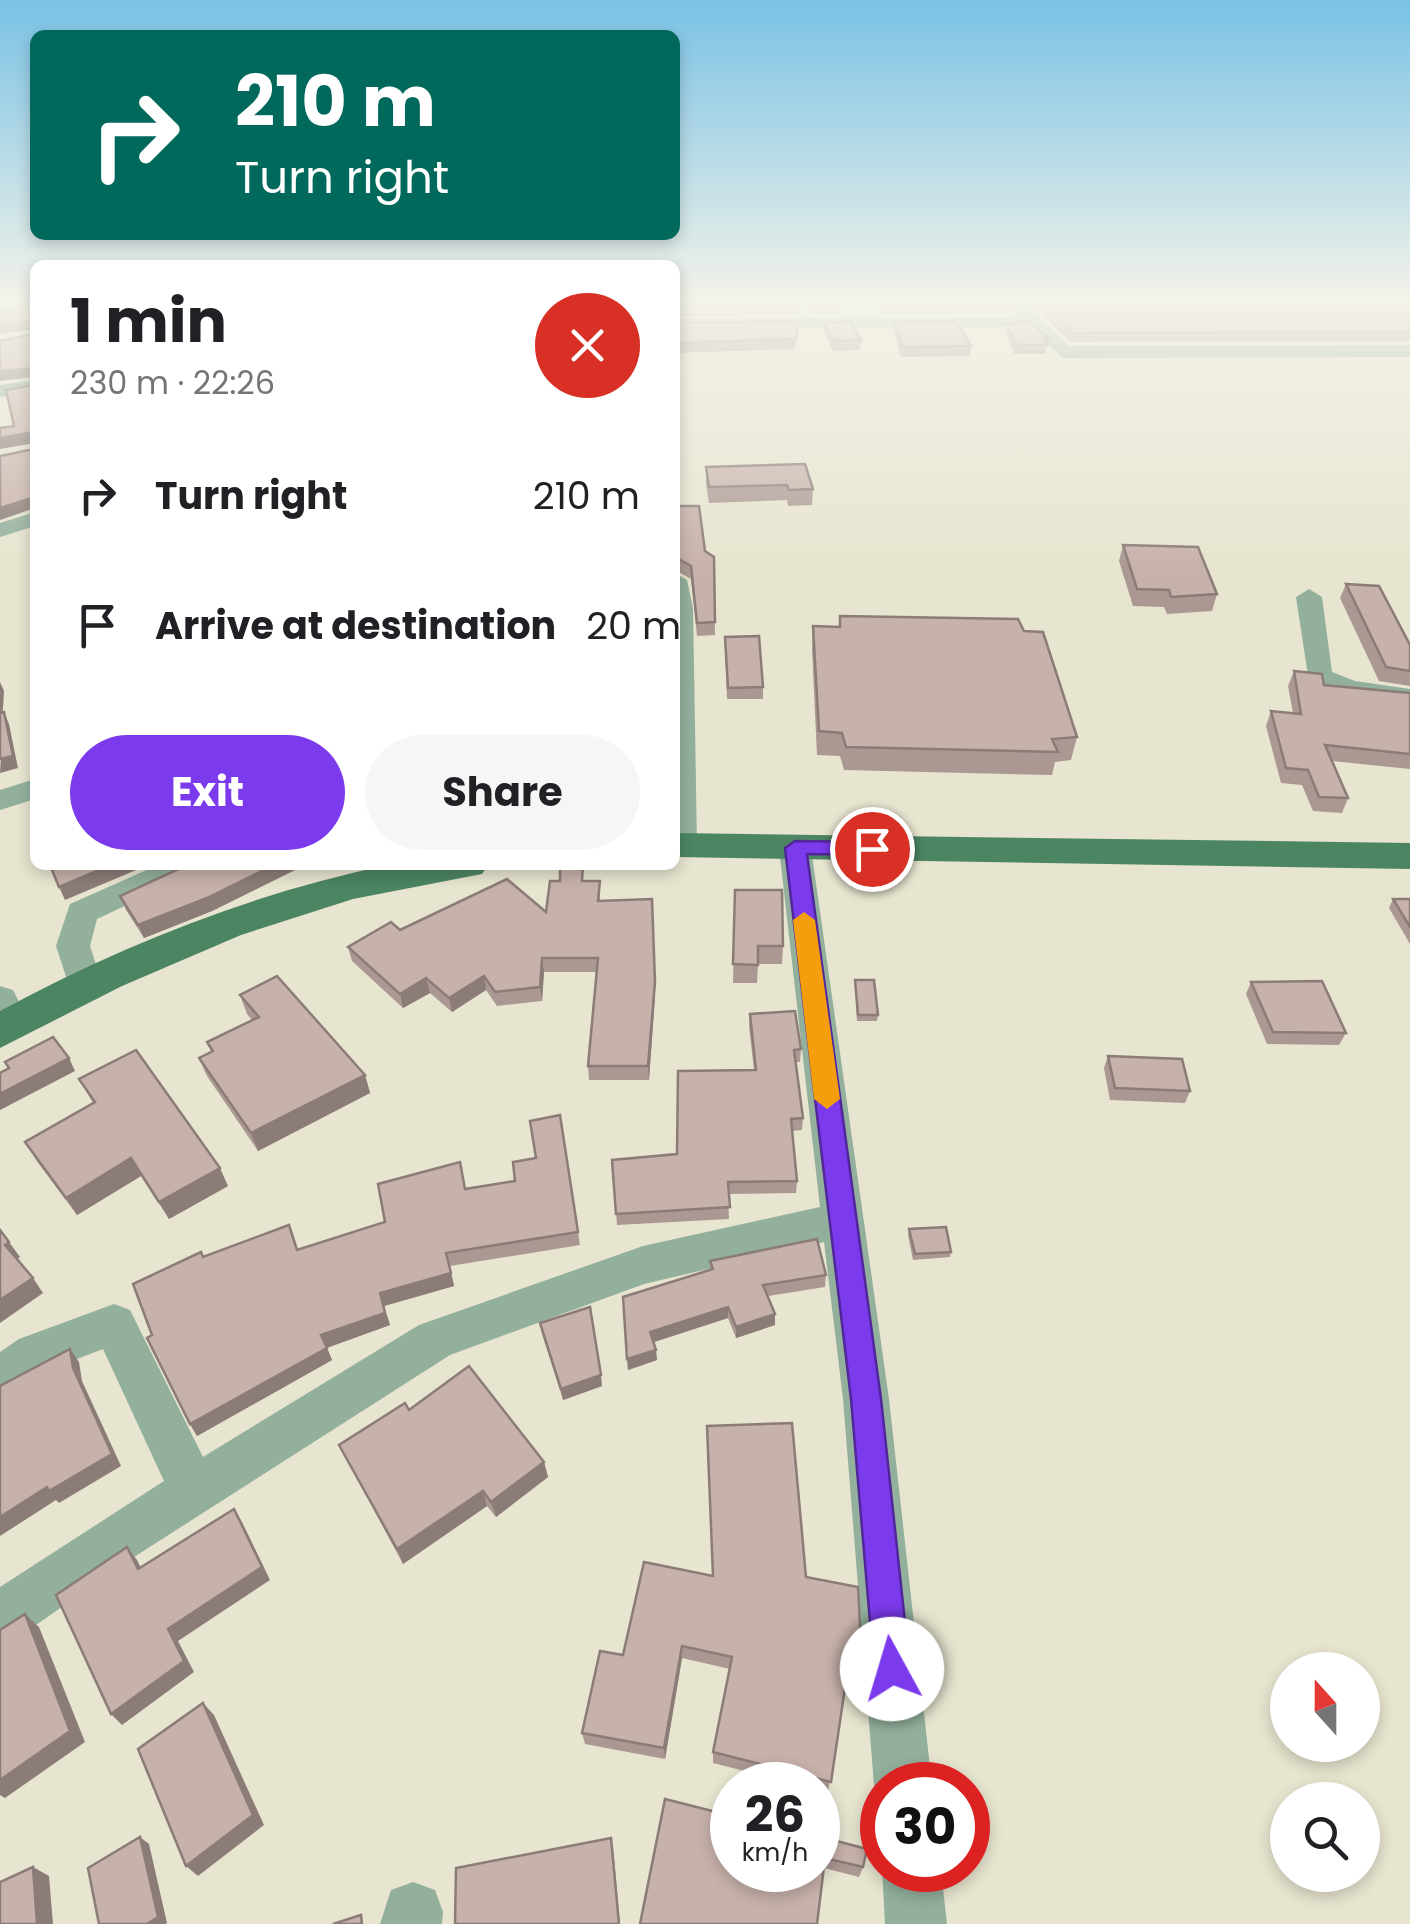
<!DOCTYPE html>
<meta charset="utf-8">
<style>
:root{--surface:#fff;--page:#f6f6f6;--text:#202124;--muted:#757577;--accent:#7c3aed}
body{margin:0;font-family:Poppins,sans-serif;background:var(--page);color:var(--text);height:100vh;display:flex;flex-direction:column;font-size:38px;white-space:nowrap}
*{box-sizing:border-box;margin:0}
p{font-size:32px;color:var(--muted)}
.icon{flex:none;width:55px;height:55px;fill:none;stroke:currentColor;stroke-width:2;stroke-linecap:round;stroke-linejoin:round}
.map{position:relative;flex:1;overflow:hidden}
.drawer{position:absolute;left:30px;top:260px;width:650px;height:610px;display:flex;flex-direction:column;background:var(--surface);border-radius:15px;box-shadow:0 5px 15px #0003}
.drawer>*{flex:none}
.top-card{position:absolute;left:30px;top:30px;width:650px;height:210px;border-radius:15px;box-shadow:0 5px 15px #0003;background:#00695c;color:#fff;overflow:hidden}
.needle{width:65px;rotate:339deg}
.buttons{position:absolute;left:1270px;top:1652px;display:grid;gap:20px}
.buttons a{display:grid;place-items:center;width:110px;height:110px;border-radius:50%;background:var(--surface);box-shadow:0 5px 15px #0003;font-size:50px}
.speed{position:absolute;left:710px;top:1762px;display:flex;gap:20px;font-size:50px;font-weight:700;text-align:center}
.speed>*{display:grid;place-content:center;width:130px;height:130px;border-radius:50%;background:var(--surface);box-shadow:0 5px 15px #0003;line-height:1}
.speed small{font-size:25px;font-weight:400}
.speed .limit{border:15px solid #d22;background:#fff;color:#111}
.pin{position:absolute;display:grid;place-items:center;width:85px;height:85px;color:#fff;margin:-42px;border:5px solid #fff;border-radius:50%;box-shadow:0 2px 10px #0007}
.me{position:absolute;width:110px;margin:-55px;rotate:354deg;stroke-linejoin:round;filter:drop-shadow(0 0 8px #0008)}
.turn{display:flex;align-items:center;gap:35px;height:210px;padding:0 40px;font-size:45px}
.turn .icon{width:130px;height:130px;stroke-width:2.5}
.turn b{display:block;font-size:70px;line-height:85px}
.round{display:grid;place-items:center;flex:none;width:105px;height:105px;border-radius:52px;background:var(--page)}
.summary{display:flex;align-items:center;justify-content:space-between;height:170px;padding:0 40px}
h1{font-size:60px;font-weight:700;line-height:75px}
.action{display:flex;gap:20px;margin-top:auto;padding:20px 40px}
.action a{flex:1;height:115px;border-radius:60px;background:var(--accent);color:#fff;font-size:40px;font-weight:700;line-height:115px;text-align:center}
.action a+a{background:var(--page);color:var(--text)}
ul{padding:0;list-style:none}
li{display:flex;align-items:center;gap:30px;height:130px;padding:0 40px}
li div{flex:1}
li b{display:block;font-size:38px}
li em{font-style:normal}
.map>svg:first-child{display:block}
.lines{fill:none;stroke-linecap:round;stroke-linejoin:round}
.minor{fill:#93b09d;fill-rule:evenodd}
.major{fill:#4c8562;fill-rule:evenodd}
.wall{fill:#ab9893}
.shaded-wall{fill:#8b7c78}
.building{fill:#c7b1ab;stroke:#8b7c78;stroke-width:2.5}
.route{fill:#7c3aed;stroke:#51269a;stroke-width:2.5}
.slow{fill:#f59e0b}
</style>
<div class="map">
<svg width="1410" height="1924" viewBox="0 0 1410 1924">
<rect width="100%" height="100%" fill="#e7e4cf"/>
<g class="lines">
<g class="minor">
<path d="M1007,302H1025L1068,346L1410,345V357L1063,358L1029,327L675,329V319L1020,317Z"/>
<path d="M35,380V392L0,397V385Z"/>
<path d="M35,512V526L0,537V523Z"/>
<path d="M675,573L687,580L693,608L697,844L692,851L675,853Z"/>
<path d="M1309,589L1322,597L1332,672L1355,681L1410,689V705L1349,697L1309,682L1296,597Z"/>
<path d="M35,779V799L0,810V790Z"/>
<path d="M795,838L806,841L811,848L889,1399L932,1785H882V1805L874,1785L843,1399L824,1242L644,1284L450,1355L120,1566L19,1637L0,1644V1587L164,1481L103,1349L51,1369L0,1400V1352L19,1339L114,1304L130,1310L203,1457L419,1325L643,1246L820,1207L779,848L784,841Z"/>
<path d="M158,865H202L197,872L97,919L90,946L104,989L99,998L86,1002L73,998L56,946L70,904Z"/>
<path d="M0,986L13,990L30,1024L25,1034L12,1038L0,1034Z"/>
<path d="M882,1867L941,1870L947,1924H885Z"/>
<path d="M413,1882L435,1890L443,1912L442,1924H380L391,1890Z"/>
</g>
<g class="major">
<path d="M675,833L1410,843V869L675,857Z"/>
<path d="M387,865H488L482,874L353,899L241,935L122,986L0,1048V1011C122,945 251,894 387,865Z"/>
</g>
</g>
<g class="wall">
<path d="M675,302H801L799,315L675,316Z"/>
<path d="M808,302H839L840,305V314H815Z"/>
<path d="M874,302H1012L1013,305L1012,313L882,314Z"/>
<path d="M1029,302H1410V341L1070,342Z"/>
<path d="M798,322L795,349L675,353V323Z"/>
<path d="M895,322L971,346L970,356L901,357L894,332Z"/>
<path d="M824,323L861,340L860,350L833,351L824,332Z"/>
<path d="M1007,324L1049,339L1045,354H1014L1006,334Z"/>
<path d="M706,467L813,489L812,505L788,506L787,500L709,503L706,483Z"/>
<path d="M675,520L705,551L714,557L715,635L697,636L691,579L675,570Z"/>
<path d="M1123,545L1217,594L1212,611L1167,614L1164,607L1133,606L1119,561Z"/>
<path d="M1346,584L1410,645V686L1379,681L1340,598Z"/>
<path d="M840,616L1077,737L1071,760L1055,762L1052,775L844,770L840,756L817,755L812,649L813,626L839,627Z"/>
<path d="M725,648L763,687V699H727Z"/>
<path d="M1294,671L1324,685L1410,693V769L1332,761L1348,798L1342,813L1313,811L1302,785L1281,783L1266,726L1271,711L1293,713L1288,686Z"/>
<path d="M187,865H305L212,911L144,938L126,910L120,896Z"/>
<path d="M584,881H600V901L655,996L649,1080H589L588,1066L596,972H544L542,1001L497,1006L486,990L452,1012L430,993L403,1008L352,961L348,947L400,930L546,912Z"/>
<path d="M735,890L783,946L782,964H758L757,983H733Z"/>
<path d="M1393,899H1410V944L1389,908Z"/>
<path d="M855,980L878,1015L877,1021H857Z"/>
<path d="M1251,982L1346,1033L1339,1045L1267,1044L1246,994Z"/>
<path d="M240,995L365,1075L370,1093L258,1151L207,1076L199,1058L211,1052L207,1042L252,1020L247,1014Z"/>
<path d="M750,1014L801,1049L800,1062H796L803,1118L802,1130L792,1131L797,1181L796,1193L728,1194L729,1219L617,1225L612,1160L677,1154L754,1070L749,1026Z"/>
<path d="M1108,1056L1190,1091L1185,1103L1110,1100L1104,1068Z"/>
<path d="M79,1079L228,1186L169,1219L141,1176L77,1215L36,1160L25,1142L93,1103Z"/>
<path d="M560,1115L580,1245L450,1266L454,1286L384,1306L390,1325L327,1348L332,1360L197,1436L190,1424L152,1335L203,1257L294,1238L298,1250L385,1222L466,1189L515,1181L536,1158Z"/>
<path d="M909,1229L951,1252L950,1257L913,1260L908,1235Z"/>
<path d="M710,1261L826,1275L825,1287L768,1296L775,1314V1325L736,1338L728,1318L654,1342L657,1360L628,1370L710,1270Z"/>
<path d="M540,1323L602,1386L563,1400L542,1334Z"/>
<path d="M339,1445L544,1462L548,1477L496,1517L487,1506L403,1564Z"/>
<path d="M712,1576L806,1577L863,1684L859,1696L844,1693L828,1792L818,1789V1785H800L713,1763V1752L730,1669L682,1658L665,1759L585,1744L582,1733L623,1655Z"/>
<path d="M818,1836L863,1867L859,1877L824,1868Z"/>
</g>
<g class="shaded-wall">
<path d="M31,320L35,329L0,334V325Z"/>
<path d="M34,368L35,377L0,381V371Z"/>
<path d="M34,432L35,443L0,449V438Z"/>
<path d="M35,497V508L0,520V508Z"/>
<path d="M0,682L4,691L2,725L0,721Z"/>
<path d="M4,712L9,724L18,768L0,773Z"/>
<path d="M111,865H148L65,900L59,887Z"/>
<path d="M274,865H305L212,911L144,938L138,925Z"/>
<path d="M653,913L655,996L649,1080L648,1066Z"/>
<path d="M542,958L544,972L542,1001L540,987Z"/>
<path d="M484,976L486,990L452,1012L449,998Z"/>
<path d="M426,978L430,993L403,1008L400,994Z"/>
<path d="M69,1058L75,1071L0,1110V1094Z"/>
<path d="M365,1075L370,1093L258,1151L251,1133Z"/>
<path d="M131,1158L141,1176L77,1215L66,1198Z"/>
<path d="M220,1168L228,1186L169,1219L159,1202Z"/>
<path d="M9,1242L20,1257L16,1260L5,1245Z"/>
<path d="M446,1253L454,1286L384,1306L390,1325L326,1348L321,1335L380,1293Z"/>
<path d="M33,1278L43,1293L0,1323V1300Z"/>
<path d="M728,1307V1318L651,1343L650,1332Z"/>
<path d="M775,1314V1325L736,1338V1327Z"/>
<path d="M327,1348L332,1360L197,1436L190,1424Z"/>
<path d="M70,1349L79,1362L82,1381L121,1466L59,1503L56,1500L0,1536V1517L47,1487L73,1368Z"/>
<path d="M656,1350L657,1360L628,1370L627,1359Z"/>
<path d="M601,1375L602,1386L563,1400L561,1389Z"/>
<path d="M544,1462L548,1477L496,1517L491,1502Z"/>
<path d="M483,1491L487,1506L403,1564L397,1549Z"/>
<path d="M234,1509L242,1522L270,1580L178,1641L194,1672L122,1725L111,1714L168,1629Z"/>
<path d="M127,1547L137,1560L148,1582L138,1569Z"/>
<path d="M25,1614L39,1627L85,1742L5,1798L0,1795V1780Z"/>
<path d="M682,1646V1658L665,1759L664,1748Z"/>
<path d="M203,1703L214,1715L264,1825L198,1876L186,1866Z"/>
<path d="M140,1837L149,1844L167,1923L165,1924H147Z"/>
<path d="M611,1838L613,1847L620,1924H619Z"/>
<path d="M33,1867L49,1876L53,1924H37Z"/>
</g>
<g class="building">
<path d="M16,302H35V332L31,320L0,325V312L15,311Z"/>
<path d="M675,302H800V305L675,307Z"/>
<path d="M814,302H839L840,305H815Z"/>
<path d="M881,302H1012L1013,305H883Z"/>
<path d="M1039,302H1410V332L1071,333Z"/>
<path d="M1029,321L1049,339H1044L1047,345H1016L1007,324Z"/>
<path d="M798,322L796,339L675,343V323Z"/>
<path d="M850,322L861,340L834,341L824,323Z"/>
<path d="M895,322H957L971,346L902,347Z"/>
<path d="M35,334V497L0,508V456L34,449V432L0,438V428L14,426L6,390L34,385V368L0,371V341Z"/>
<path d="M805,464L813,489L789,490L787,485L709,487L706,467Z"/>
<path d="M677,506H699L705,551L714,557L715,622L697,623L691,566L675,557V520Z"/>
<path d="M1123,545L1198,547L1217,594L1171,597L1169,590L1137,589Z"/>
<path d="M1346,584L1379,586L1410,645V671L1386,667Z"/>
<path d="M840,616L1018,619L1024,631L1043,632L1077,737L1052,739L1058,752L846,747L842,733L819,731L813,626L840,627Z"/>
<path d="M759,636L763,687L728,688L725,637Z"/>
<path d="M1294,671L1322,674L1324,685L1410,693V754L1325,745L1348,798L1319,797L1308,770L1286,768L1271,711L1301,714Z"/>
<path d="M4,712L13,756L0,759V713Z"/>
<path d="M64,865H111L59,887L52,870Z"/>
<path d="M187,865H274L207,898L138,925L120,896Z"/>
<path d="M560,865H583L582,881H600L598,901L652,899L655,982L648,1066H588L598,958H542L540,987L495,992L484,976L449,998L426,978L400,994L348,947L391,922L400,930L507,879L546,912L550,881H560Z"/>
<path d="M735,890H782L783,946H758V965L733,964Z"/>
<path d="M1393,899H1410V927Z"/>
<path d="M277,976L365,1075L251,1133L199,1058L213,1051L207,1042L259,1017L240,995Z"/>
<path d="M855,980H874L878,1015H858Z"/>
<path d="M1322,981L1346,1033L1273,1032L1251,982Z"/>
<path d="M795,1011L801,1049L794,1050L803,1118L791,1119L797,1181L728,1182L730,1207L616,1214L612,1160L677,1154L678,1071L756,1070L750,1014Z"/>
<path d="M53,1037L69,1058L0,1094V1073L9,1068L5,1062Z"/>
<path d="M136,1050L220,1168L159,1202L131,1158L66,1198L25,1142L95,1102L79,1079Z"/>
<path d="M1108,1056L1182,1059L1190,1091L1115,1088Z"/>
<path d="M560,1115L578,1232L446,1253L451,1273L380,1293L385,1313L321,1335L327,1348L190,1424L147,1338L152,1335L133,1284L201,1252L203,1257L289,1225L297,1250L385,1222L378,1184L460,1162L465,1189L515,1181L513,1162L536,1158L530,1121Z"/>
<path d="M946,1227L951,1252L915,1254L909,1229Z"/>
<path d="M0,1230L9,1242L5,1245L33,1278L0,1300Z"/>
<path d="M817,1239L826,1275L763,1285L775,1314L736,1327L728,1307L650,1332L656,1350L627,1359L623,1297L713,1269L710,1261Z"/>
<path d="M590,1307L601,1375L561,1389L540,1323Z"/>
<path d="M70,1349L73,1368L112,1454L49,1491L47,1487L0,1517V1386Z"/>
<path d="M469,1366L544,1462L491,1502L483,1491L397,1549L339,1445L405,1403L409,1410Z"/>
<path d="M792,1423L806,1577L858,1587L863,1684L846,1681L831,1782L713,1752L732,1657L682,1646L664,1748L582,1733L600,1651L623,1655L644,1562L713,1576L707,1426Z"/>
<path d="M234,1509L262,1567L168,1629L184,1661L111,1714L56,1595L127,1547L138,1569Z"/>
<path d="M25,1614L70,1731L0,1780V1630Z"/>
<path d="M203,1703L253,1815L186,1866L138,1749Z"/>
<path d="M665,1799L732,1816V1870H818V1836L867,1849L863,1867L825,1858L817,1924H640Z"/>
<path d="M140,1837L158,1917L147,1924H99L88,1868Z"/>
<path d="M611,1838L619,1924H455L456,1868Z"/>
<path d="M33,1867L37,1924H0V1882Z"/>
<path d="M361,1915L362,1924H333Z"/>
</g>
<linearGradient id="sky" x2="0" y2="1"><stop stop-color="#79c2e5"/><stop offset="0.53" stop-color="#f4f3e9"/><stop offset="1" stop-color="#f4f3e9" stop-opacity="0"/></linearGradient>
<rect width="1410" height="571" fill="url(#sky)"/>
<path class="route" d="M795,841L872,842L882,849L872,855L807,854L881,1399L910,1669L904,1681L892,1687L880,1681L874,1669L851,1399L785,848Z"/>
<path class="slow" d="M804,912L815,920L840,1099L827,1109L814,1099L793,920Z"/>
</svg>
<div class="buttons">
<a><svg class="needle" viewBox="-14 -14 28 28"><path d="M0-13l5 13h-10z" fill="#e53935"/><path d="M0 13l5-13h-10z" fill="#757577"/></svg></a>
<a><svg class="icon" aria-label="search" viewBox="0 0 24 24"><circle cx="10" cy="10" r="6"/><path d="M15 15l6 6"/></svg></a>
</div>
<div class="speed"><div>26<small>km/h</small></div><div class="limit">30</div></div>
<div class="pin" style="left:872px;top:849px;background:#d93025"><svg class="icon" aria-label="arrive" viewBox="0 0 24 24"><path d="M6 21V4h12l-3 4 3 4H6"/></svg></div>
<svg class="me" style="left:892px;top:1669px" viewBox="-20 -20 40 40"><circle r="19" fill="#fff"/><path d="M0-13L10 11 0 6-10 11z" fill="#7c3aed"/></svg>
<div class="top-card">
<div class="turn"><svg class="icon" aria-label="right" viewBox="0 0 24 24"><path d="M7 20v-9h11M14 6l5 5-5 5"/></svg><div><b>210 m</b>Turn right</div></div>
</div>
<section class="drawer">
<div class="summary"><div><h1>1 min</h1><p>230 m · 22:26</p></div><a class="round" style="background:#d93025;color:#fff"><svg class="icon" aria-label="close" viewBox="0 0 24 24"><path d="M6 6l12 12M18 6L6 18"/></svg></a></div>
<ul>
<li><svg class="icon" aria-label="right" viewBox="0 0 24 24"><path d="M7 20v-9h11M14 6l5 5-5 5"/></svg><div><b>Turn right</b></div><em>210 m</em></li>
<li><svg class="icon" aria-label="arrive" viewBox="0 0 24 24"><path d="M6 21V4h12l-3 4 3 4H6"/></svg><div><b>Arrive at destination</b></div><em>20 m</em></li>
</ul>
<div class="action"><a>Exit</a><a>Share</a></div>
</section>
</div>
